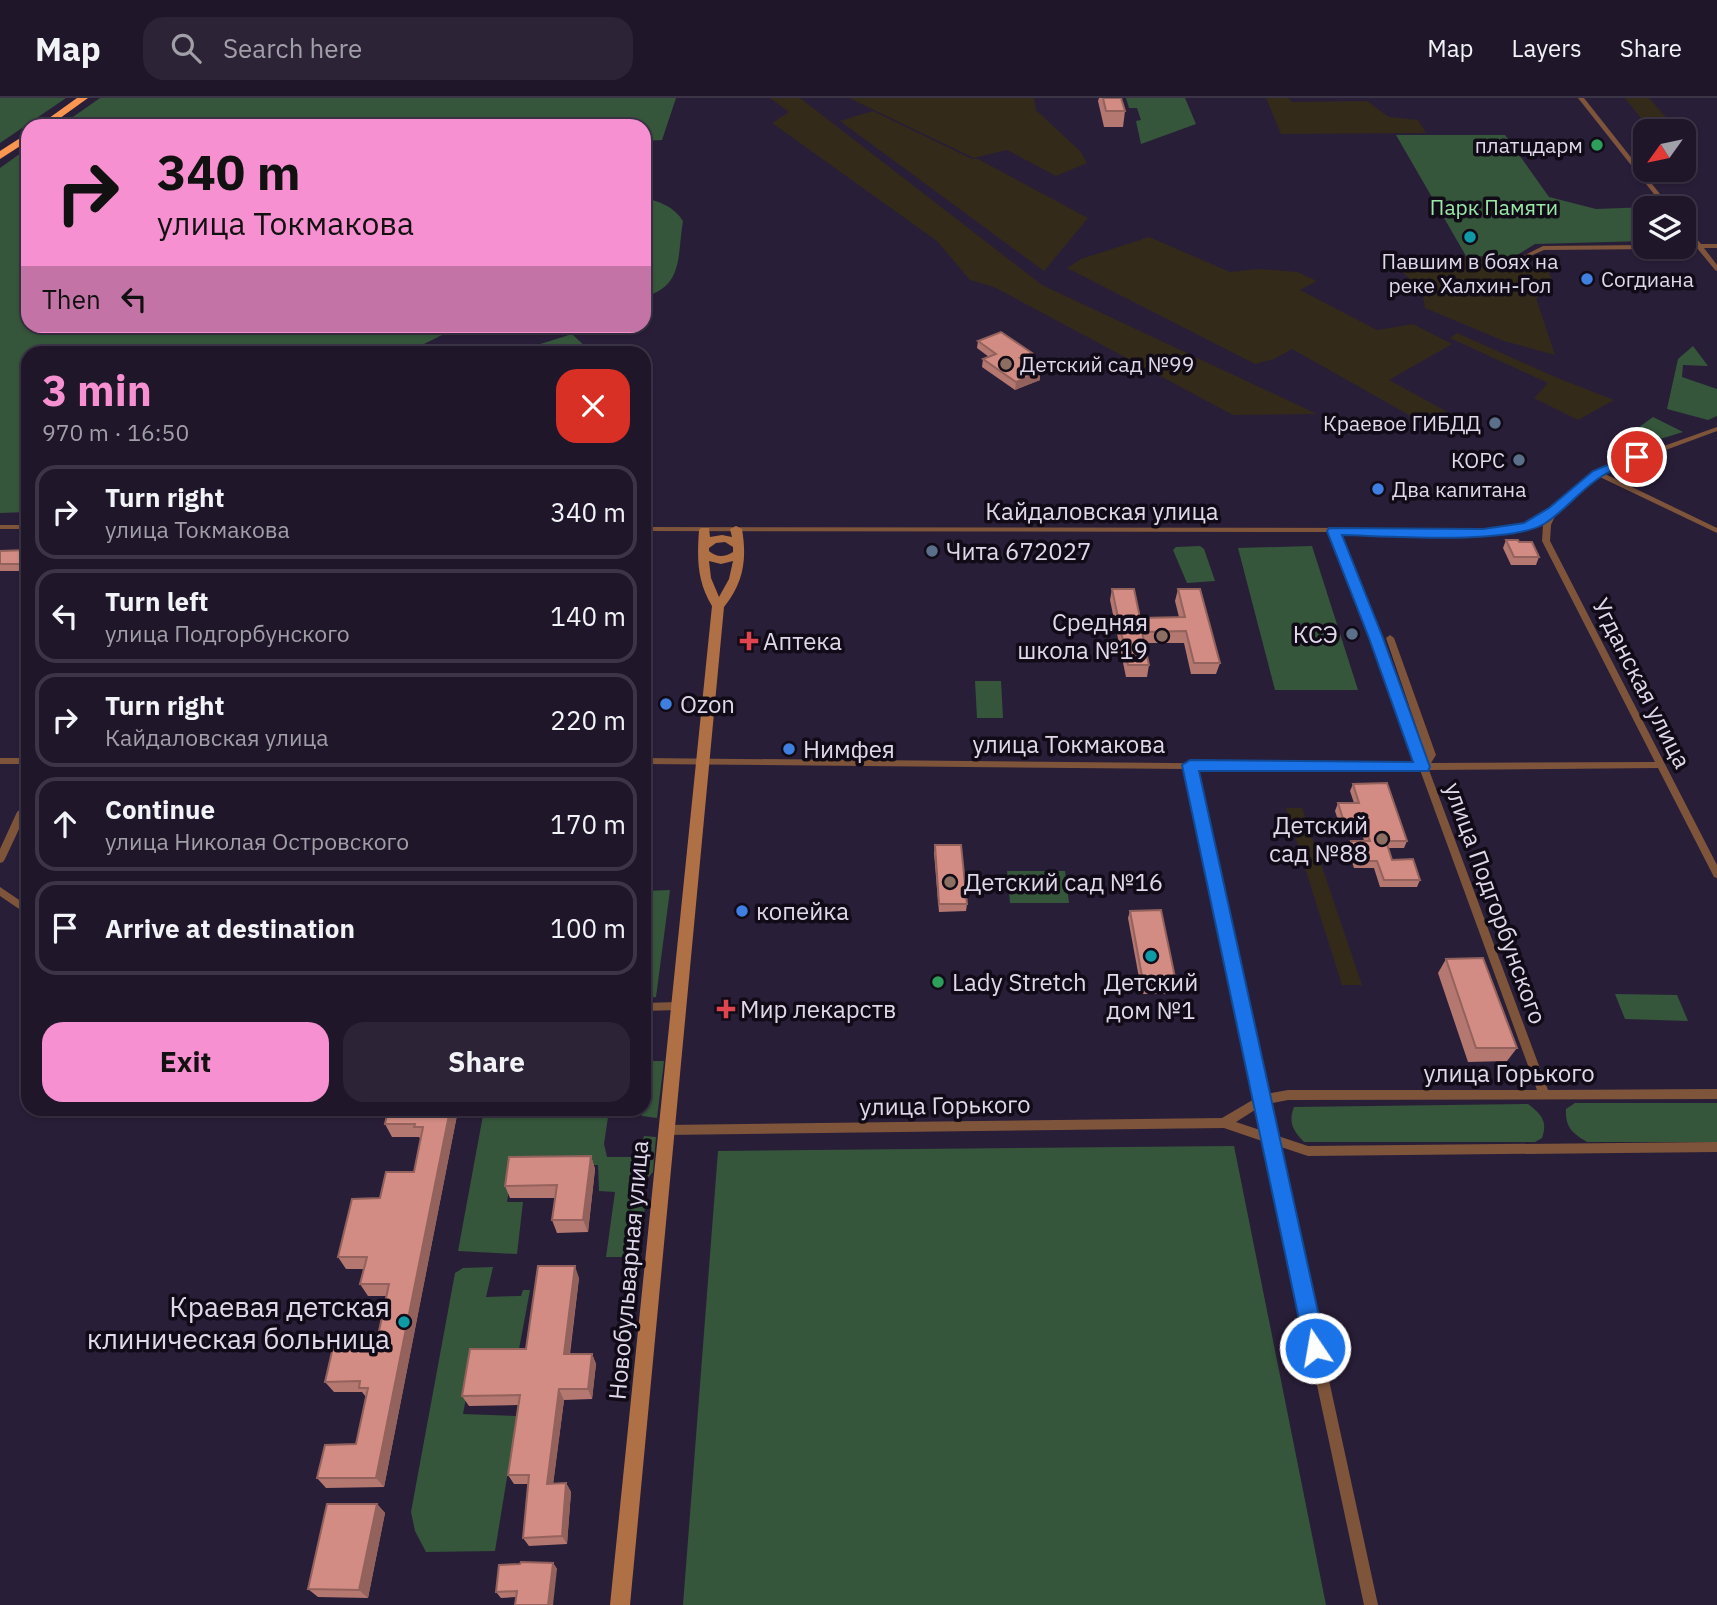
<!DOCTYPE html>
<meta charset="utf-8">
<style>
:root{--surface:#1f162a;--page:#2c2336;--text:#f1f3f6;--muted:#a19fa8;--line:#3c3547;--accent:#f690d0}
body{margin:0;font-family:"IBM Plex Sans",sans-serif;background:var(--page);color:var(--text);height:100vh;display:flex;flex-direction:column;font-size:26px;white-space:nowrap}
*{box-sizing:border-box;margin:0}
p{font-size:23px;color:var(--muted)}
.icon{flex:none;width:38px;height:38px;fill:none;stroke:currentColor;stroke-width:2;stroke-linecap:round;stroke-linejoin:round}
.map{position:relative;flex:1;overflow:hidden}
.side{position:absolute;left:21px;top:248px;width:630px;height:770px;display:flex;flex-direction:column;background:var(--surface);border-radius:21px;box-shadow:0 2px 5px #0004,0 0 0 2px var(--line)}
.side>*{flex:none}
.guide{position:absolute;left:21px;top:21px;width:630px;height:214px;border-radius:21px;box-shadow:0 2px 5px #0004,0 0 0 2px var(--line);background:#f690d0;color:#111;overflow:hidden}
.needle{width:46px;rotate:237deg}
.buttons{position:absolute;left:1633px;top:21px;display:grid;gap:14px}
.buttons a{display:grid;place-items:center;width:63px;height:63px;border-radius:14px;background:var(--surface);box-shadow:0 2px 5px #0004,0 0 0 2px var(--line);font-size:35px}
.pin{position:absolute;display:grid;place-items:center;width:60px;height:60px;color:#fff;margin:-30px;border:4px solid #fff;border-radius:50%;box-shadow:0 2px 7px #0007}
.me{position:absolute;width:77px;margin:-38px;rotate:348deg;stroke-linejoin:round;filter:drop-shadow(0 0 5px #0008)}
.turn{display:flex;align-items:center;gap:24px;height:147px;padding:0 21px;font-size:32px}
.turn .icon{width:91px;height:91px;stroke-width:2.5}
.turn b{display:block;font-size:49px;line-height:60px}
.then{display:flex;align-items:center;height:66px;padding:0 21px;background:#0003;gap:14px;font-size:26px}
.round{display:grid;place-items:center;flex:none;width:74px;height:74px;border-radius:21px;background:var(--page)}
.head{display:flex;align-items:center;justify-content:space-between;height:119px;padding:0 21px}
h1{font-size:42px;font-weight:700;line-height:52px;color:var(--accent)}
.primary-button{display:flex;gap:14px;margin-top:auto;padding:14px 21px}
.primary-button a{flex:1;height:80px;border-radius:21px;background:var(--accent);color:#111;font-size:28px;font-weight:700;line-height:80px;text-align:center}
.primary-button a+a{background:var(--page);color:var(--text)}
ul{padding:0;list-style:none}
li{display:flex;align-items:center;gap:21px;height:94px;margin:0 14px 10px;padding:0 7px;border:4px solid var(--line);border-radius:21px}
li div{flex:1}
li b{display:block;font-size:26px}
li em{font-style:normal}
header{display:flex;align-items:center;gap:42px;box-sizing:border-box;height:98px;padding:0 35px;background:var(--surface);border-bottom:2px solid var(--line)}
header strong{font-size:33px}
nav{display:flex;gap:38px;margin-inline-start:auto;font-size:24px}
.search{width:490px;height:63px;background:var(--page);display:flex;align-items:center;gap:18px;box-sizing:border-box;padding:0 24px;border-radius:21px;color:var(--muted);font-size:26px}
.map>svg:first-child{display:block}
.industrial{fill:#332a1a}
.green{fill:#35563b}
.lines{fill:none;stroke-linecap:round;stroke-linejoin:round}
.street{fill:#7e553b;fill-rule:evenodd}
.secondary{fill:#b07045;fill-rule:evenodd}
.highway{fill:#fb9650;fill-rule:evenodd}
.wall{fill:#b57871}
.shaded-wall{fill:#93625c}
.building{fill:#d28c83;stroke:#93625c;stroke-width:2}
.route{fill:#1a73e8;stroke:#114b97;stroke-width:2}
.leisure-dot{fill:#2e9e5b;stroke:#100b16;stroke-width:2.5}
.culture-dot{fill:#0f9aa8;stroke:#100b16;stroke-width:2.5}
.shop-dot{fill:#3f7fe0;stroke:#100b16;stroke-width:2.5}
.education-dot{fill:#8d6e63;stroke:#100b16;stroke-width:2.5}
.service-dot{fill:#5c6f8a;stroke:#100b16;stroke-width:2.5}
.health-dot{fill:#e0444e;stroke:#100b16;stroke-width:2.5}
.labels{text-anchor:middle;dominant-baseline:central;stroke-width:7;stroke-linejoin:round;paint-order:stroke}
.far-poi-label{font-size:21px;fill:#dfd8ea;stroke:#100b16;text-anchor:end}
.far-park-label{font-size:21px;fill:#9be9a8;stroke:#100b16}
.street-label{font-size:24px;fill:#dfd8ea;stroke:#100b16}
.poi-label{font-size:24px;fill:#dfd8ea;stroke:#100b16;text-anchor:start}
.near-poi-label{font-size:28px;fill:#dfd8ea;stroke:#100b16;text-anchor:end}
</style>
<header>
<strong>Map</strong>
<div class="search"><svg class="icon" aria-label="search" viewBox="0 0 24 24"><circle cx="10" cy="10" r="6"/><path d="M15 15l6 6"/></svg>Search here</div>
<nav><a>Map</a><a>Layers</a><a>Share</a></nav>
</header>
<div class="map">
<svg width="1717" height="1507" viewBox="0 0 1717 1507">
<rect width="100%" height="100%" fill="#291e38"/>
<g class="industrial">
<path d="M770,0H800L1042,187L1317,316L1233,317L994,189L970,182L937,143L772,25L789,14Z"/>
<path d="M849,0H1034L1036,12L1081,54L1087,65L1056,78L1007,52L974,60Z"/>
<path d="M1266,0H1288L1292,4L1367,3L1389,19L1418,22L1426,35L1281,36Z"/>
<path d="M1625,0H1649L1678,33H1651Z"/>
<path d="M873,13L972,61H978L1088,120L1044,173L840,23Z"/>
<path d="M1149,139L1230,174L1259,171L1297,174L1317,183L1300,192L1377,232L1413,226L1452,246L1389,282L1462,322L1441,335L1292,251L1274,261L1255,266L1067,170L1081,161Z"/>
<path d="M1406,159H1515L1525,169L1547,170L1554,186L1536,200L1555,257L1504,243L1425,210L1422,192L1398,170Z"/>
<path d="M1457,235L1555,279L1614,302L1578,322L1534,300L1548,285L1450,240Z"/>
<path d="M1286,710H1302L1362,887H1342Z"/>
</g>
<g class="green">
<path d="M0,0H66L0,45Z"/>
<path d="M100,0H676L662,42L644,43V28H60Z"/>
<path d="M1126,0H1185L1196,26L1141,46L1136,23L1141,22L1137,10H1129Z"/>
<path d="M1396,37H1505L1549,99L1596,111L1650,109L1645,110V143L1535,146L1514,159L1466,158Z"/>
<path d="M28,50V228H449L446,235L406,255L28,256V414L0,415V70Z"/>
<path d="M644,100C660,103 674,109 683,123C677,158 684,188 644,199Z"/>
<path d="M572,236L592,255H512Z"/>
<path d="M1693,248L1708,268L1683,267L1682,279L1717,291V318L1708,322L1667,311L1678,261Z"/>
<path d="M1653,319L1683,334L1634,349L1620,343Z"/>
<path d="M1200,448L1204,451L1215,483L1187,485L1173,452L1176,449Z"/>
<path d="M1312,448L1358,592H1275L1238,450Z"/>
<path d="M975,583H1001L1003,620H977Z"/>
<path d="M1007,773H1065L1069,805H1010Z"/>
<path d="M670,792L656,899L644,900V793Z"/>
<path d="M1615,896L1677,897L1688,923L1625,921Z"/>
<path d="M644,963H664L657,1020L642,1018L641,1012H644Z"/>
<path d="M1575,1005H1717V1044H1587C1572,1035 1565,1029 1566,1011Z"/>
<path d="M1528,1006C1541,1016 1548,1023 1542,1040L1535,1044H1304C1293,1033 1288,1024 1294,1009Z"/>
<path d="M484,1012H609L604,1046L607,1059H638L644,1038L656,1039L653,1074L647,1081L642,1143L622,1159H606L615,1094L599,1093L598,1067L513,1070L507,1104H523L517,1156L458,1153Z"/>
<path d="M1234,1048L1326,1507H683L718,1053Z"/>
<path d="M493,1169L486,1199L521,1198L523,1192H530L519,1251L475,1252L463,1316L517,1318L495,1453L426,1454L415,1433L411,1414L455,1175L463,1170Z"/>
</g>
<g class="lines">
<g class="street">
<path d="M1578,0H1584L1671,110H1665Z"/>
<path d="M1684,127L1686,128L1701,146H1717V150H1704L1717,167V173L1715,172L1697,150L1682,149L1684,146H1694L1684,132Z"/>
<path d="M1645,147V149H1663L1660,151L1544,152L1528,159L1523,158L1543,148Z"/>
<path d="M1717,329V333L1609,373L1605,376L1717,430V435L1600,379L1555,415L1556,416L1551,427L1550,443L1717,767V780L1714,779L1658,670L1429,672L1548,992L1717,991V1001L1288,1002L1268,1006L1275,1037L1308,1048L1717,1044V1054L1308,1058L1278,1048L1378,1507H1364L1265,1044L1224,1030L665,1037L661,1036L659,1032L661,1028L665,1027L1222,1020L1256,1000L1186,671L644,666V660L1276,666L1417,665L1372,540L1331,434L644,433V429L1373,430C1426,431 1485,439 1535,422L1594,376V373ZM1545,422L1543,427L1542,443L1655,664L1431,665L1436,657L1394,540L1390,537L1386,540L1426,657L1425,659L1380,540L1338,434L1483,437L1526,430L1541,426ZM1195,672H1420L1537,992H1288L1266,996ZM1258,1010L1263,1033L1236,1024Z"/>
<rect x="0" y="427" width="28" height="4"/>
<rect x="0" y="660" width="28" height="6"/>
<path d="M22,710L27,714L5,761L3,764L0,765V751L17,714Z"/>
<path d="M0,789L28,808V817L0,798Z"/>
<path d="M678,904L682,905L683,908L682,911L678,912L644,913V905Z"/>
</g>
<path class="secondary" d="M736,428L742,431C747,461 744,484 724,509L630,1507H610L712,508C697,483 697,461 699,432L701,430H709L710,439L722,437L732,439L730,431ZM716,445L725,444L733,449V454C725,459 717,460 709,453V450ZM709,463L721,466L733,463L729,481L719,499L711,480Z"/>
<g class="highway">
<path d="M77,0H88L49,28H38Z"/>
<path d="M28,35V43L0,61V53Z"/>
</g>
</g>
<g class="wall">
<path d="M1099,0H1121L1125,13L1123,29H1104L1098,3Z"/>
<path d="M978,243L1032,255L1031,263L1027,265L1040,274V282L1015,292L982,269L983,261L989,259L977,250Z"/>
<path d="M1506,442L1519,444L1539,459L1536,467H1511L1503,450Z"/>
<path d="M28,452V483L23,475L24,473H0V453Z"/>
<path d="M1112,491L1140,520L1179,519L1175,503L1178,491L1220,565L1216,576H1191L1184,545H1145L1149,567L1147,579H1126L1110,502Z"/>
<path d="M1353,686L1407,743L1404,750H1388L1392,762L1420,782L1417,789H1380L1374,770H1354L1347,750L1351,743H1364L1361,731H1341L1335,713L1338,705H1354L1350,693Z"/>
<path d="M935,747L967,806L966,813L939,814L934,755Z"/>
<path d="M1130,813L1177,889L1174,896H1142L1128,820Z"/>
<path d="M1446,861L1517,950L1507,963L1468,964L1438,875Z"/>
<path d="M388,1012H458L384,1389L326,1390L317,1380L356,1346L366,1299L362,1294H334L325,1284L368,1245L378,1238L386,1198H368L360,1186L364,1171H346L338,1159L380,1100L414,1074L421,1042L419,1039H392L385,1026Z"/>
<path d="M591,1058L595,1071L588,1134L557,1135L552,1122L555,1100H510L505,1088Z"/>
<path d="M579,1180L570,1256H592L596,1266L592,1301L564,1302L553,1386L566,1385L571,1394L567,1446L529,1448L523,1440L528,1386H514L508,1377L518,1307L469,1308L462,1298L526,1251Z"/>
<path d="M377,1406L385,1415L368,1500L318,1499L308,1491Z"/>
<path d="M553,1465L557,1471L516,1499L501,1500L496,1494Z"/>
</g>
<g class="shaded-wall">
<path d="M1032,255L1031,263L1020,268V260Z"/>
<path d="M1040,274V282L1015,292L1016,284Z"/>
<path d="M450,1012H458L384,1389L376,1380Z"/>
<path d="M591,1058L595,1071L588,1134L583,1122Z"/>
<path d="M575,1168L579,1180L568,1267L564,1256Z"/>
<path d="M592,1256L596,1266L592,1301L588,1291Z"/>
<path d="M559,1291L564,1302L552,1395L547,1386Z"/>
<path d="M566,1385L571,1394L567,1446L562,1438Z"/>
<path d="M377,1406L385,1415L368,1500L359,1492Z"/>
<path d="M553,1465L557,1471L553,1507H548Z"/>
</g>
<g class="building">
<path d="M1103,0H1121L1125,13H1106Z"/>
<path d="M1001,234L1032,255L1020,260L1040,274L1016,284L983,261L996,256L978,243Z"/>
<path d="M1506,442H1518L1519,444H1532L1539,459H1514Z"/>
<path d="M28,452V466H0V453Z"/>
<path d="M28,467V475H23Z"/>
<path d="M1112,491H1134L1140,520L1185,519L1178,491H1200L1220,565H1194L1186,533L1142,534L1149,567H1128Z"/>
<path d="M1387,685L1407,743H1386L1392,762L1413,761L1420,782H1384L1377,763H1357L1351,743H1370L1364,724H1344L1338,705H1359L1353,686Z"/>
<path d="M935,747H961L967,806H939Z"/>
<path d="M1161,812L1177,889H1144L1130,813Z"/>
<path d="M1483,860L1517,950H1476L1446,861Z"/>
<path d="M388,1012H450L376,1380H317L325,1347L356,1346L368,1290H359L360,1283L325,1284L334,1245H368L370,1238H378L389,1186H360L367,1159H338L352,1101L380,1100L386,1074H414L423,1029H414L415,1026H385Z"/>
<path d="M591,1058L583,1122H552L557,1087L505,1088L509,1059Z"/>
<path d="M538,1168H575L564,1256H592L588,1291H559L547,1386L566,1385L562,1438L523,1440L529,1377H508L520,1297L462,1298L470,1251H526Z"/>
<path d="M327,1406H377L359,1492L308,1491Z"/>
<path d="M521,1464L553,1465L548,1507H515L517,1493L496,1494L499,1467L520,1466Z"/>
</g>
<path class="route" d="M1637,355L1643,359L1642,361C1629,367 1614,371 1602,378C1581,391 1565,413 1544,426C1509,447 1387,438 1342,437L1383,540L1430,669L1428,673H1199L1326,1250L1323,1257L1315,1260L1308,1257L1305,1250L1182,667L1190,662L1413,664L1369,540L1327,433L1329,430L1483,431L1524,425L1549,410L1593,373Z"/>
<g class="leisure-dot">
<circle cx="1597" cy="47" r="7"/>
<circle cx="938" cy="884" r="7"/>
</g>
<g class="culture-dot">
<circle cx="1470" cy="139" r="7"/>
<circle cx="1151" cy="858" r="7"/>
<circle cx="404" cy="1224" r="7"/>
</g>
<g class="shop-dot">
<circle cx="1587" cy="181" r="7"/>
<circle cx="1378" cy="391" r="7"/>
<circle cx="666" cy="606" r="7"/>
<circle cx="789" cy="651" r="7"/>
<circle cx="742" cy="813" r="7"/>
</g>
<g class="education-dot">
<circle cx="1006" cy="266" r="7"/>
<circle cx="1162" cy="538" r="7"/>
<circle cx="1382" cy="741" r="7"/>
<circle cx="950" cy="784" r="7"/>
</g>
<g class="service-dot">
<circle cx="1495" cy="325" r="7"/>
<circle cx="1519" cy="362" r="7"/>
<circle cx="932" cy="453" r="7"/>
<circle cx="1352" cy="536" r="7"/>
</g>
<g class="health-dot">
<path d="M745.5 532.5h7v7h7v7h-7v7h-7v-7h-7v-7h7z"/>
<path d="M722.5 900.5h7v7h7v7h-7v7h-7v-7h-7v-7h7z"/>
</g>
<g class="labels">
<g class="far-poi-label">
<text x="1583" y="47">платцдарм</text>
<text x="1470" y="163" text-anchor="middle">Павшим в боях на<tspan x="1470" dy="24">реке Халхин-Гол</tspan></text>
<text x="1601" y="181" text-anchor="start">Согдиана</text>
<text x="1020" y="266" text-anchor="start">Детский сад №99</text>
<text x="1481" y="325">Краевое ГИБДД</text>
<text x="1505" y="362">КОРС</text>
<text x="1392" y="391" text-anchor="start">Два капитана</text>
</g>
<g class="far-park-label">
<text x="1494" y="109">Парк Памяти</text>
</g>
<g class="street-label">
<text x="1102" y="413">Кайдаловская улица</text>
<text transform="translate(1642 585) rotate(63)">Угданская улица</text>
<text x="1069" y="646">улица Токмакова</text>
<text transform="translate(1496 805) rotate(70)">улица Подгорбунского</text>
<text x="1509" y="975">улица Горького</text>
<text transform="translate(945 1007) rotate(-1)">улица Горького</text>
<text transform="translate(628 1172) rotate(-85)">Новобульварная улица</text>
</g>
<g class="poi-label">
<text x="946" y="453">Чита 672027</text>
<text x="1148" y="524" text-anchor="end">Средняя<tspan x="1148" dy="28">школа №19</tspan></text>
<text x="1338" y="536" text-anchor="end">КСЭ</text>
<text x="763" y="543">Аптека</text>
<text x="680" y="606">Ozon</text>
<text x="803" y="651">Нимфея</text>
<text x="1368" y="727" text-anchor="end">Детский<tspan x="1368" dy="28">сад №88</tspan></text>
<text x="964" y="784">Детский сад №16</text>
<text x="756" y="813">копейка</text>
<text x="952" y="884">Lady Stretch</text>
<text x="1151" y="884" text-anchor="middle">Детский<tspan x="1151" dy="28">дом №1</tspan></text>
<text x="740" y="911">Мир лекарств</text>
</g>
<g class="near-poi-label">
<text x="390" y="1208">Краевая детская<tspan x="390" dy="32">клиническая больница</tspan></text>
</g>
</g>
</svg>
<div class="buttons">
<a><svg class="needle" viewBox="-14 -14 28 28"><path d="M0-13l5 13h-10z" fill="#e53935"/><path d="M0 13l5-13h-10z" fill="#a19fa8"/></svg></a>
<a><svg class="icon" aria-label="layers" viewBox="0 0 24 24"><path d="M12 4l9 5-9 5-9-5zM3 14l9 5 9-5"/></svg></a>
</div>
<div class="pin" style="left:1637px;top:359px;background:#d93025"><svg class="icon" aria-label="arrive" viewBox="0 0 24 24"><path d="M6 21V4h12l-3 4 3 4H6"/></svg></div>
<svg class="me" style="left:1315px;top:1250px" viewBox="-20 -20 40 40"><circle r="17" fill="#1a73e8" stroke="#fff" stroke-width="3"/><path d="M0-11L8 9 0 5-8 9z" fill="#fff"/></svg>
<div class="guide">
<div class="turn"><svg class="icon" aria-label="right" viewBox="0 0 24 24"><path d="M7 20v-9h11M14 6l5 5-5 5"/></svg><div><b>340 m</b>улица Токмакова</div></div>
<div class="then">Then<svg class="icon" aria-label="left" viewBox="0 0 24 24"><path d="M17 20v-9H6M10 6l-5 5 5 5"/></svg></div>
</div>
<section class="side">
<div class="head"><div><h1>3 min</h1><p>970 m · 16:50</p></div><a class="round" style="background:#d93025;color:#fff"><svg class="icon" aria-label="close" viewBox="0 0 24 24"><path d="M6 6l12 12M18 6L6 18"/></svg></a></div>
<ul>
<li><svg class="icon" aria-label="right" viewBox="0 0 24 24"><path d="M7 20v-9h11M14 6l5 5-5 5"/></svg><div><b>Turn right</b><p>улица Токмакова</p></div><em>340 m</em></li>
<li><svg class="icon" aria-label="left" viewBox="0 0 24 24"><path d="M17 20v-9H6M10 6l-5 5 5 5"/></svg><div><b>Turn left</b><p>улица Подгорбунского</p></div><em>140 m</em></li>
<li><svg class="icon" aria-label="right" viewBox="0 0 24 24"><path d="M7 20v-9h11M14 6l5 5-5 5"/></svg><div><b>Turn right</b><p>Кайдаловская улица</p></div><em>220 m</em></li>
<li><svg class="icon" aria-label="ahead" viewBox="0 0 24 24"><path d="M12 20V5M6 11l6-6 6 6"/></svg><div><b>Continue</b><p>улица Николая Островского</p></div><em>170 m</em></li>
<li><svg class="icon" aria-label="arrive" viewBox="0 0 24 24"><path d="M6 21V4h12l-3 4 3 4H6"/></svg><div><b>Arrive at destination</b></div><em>100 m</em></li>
</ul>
<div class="primary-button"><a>Exit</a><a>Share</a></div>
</section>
</div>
